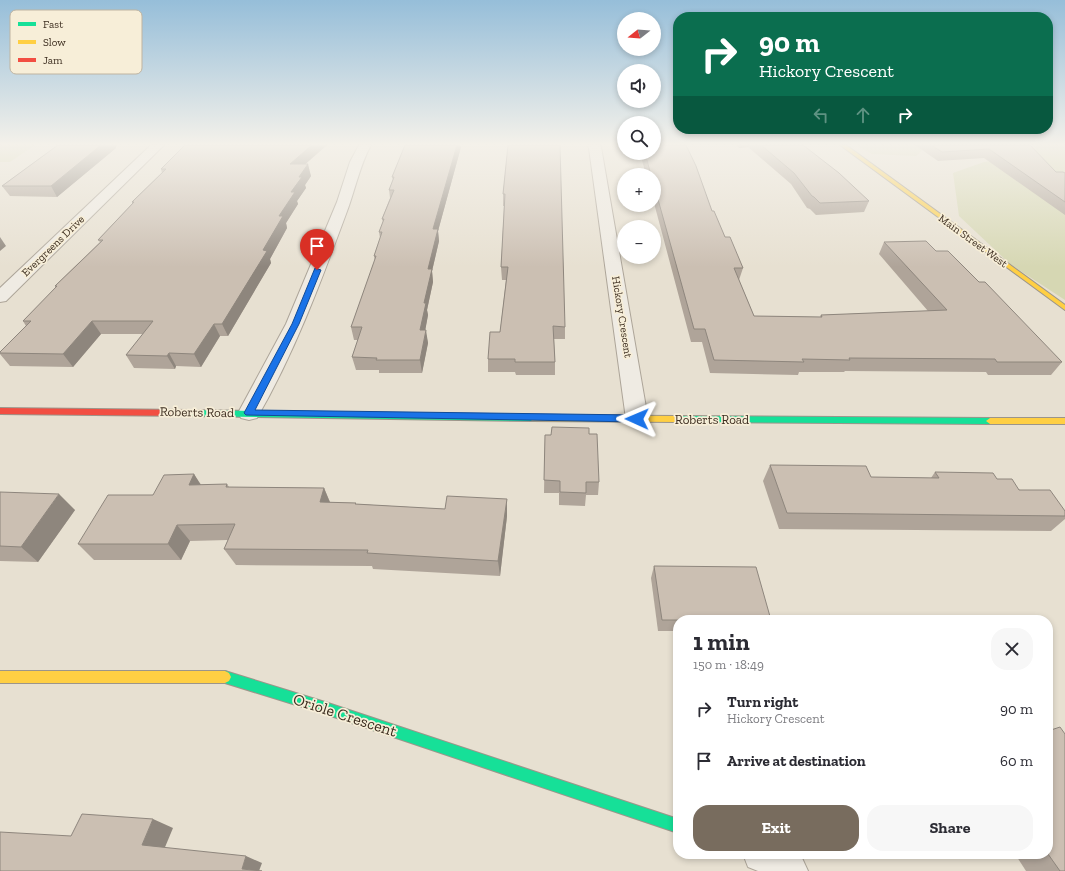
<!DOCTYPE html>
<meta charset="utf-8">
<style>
:root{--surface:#fff;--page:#f7f7f7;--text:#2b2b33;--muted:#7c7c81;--accent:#786c5e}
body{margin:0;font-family:"Zilla Slab",serif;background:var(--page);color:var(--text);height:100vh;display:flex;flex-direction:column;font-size:15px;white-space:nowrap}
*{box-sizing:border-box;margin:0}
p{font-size:13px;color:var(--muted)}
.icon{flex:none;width:22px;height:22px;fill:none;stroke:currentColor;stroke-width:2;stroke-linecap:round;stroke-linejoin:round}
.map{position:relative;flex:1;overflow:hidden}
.details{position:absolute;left:673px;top:615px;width:380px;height:244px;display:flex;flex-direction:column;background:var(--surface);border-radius:16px;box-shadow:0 2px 6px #0003}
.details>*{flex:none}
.banner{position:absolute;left:673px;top:12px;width:380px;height:122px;border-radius:16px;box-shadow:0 2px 6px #0003;background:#0b6e4f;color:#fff;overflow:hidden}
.needle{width:26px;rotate:253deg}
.controls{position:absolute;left:617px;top:12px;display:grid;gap:8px}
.controls a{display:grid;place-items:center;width:44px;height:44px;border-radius:50%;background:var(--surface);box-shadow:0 2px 6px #0003;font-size:20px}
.pin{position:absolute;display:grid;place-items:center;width:34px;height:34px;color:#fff;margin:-41px -17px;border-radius:50% 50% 50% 0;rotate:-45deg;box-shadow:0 0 4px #0007}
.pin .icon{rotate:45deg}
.me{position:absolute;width:44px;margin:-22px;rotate:271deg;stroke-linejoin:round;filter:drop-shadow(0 0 3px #0008)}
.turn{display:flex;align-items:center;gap:14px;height:84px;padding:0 20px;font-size:18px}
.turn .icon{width:52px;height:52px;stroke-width:2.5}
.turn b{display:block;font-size:28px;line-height:34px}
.lanes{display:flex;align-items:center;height:38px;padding:0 20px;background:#0003;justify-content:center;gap:20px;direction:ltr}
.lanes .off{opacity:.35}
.round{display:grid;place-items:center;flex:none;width:42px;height:42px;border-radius:16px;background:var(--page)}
.overview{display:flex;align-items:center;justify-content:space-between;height:68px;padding:0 20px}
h1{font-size:24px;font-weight:700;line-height:30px}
.action{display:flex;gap:8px;margin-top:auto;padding:8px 20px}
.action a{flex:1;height:46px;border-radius:16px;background:var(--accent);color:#fff;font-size:16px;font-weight:700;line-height:46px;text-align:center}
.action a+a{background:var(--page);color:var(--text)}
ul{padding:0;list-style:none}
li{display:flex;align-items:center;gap:12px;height:52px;padding:0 20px}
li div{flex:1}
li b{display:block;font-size:15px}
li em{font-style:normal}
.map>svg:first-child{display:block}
.green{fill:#d6d7b3}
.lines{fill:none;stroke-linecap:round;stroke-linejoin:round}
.street-casing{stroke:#ada599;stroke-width:2}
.fast-casing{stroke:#9c958a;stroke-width:2}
.slow-casing{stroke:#9c958a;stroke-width:2}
.jam-casing{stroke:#9c958a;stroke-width:2}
.street{fill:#efebe3;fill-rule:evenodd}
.fast{fill:#16e098;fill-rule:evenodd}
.slow{fill:#ffcf43;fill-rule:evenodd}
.jam{fill:#f24e42;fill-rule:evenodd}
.wall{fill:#afa499}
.shaded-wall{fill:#8e867d}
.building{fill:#cbbfb2;stroke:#8e867d}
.route{fill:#1a73e8;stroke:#114b97}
.labels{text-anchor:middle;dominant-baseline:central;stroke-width:3.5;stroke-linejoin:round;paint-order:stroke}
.far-street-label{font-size:11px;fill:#3d2e20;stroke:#f7eed8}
.street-label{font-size:13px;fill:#3d2e20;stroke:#f7eed8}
.near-street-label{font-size:16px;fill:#3d2e20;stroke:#f7eed8}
.key{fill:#f7eed8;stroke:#bfb4a1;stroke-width:1}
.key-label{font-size:11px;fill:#3d2e20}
</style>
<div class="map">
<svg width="1065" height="871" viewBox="0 0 1065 871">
<rect width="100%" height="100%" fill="#e7e0d1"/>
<g class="green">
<path d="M0,145H35L10,162H0Z"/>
<path d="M855,145H928L916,156L872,154Z"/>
<path d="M1037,145H1065V300L1010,264L959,216L953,173L984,162L1029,156Z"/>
</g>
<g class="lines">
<g class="street-casing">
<g id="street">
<path d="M151,145H164L6,301L0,302V288Z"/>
<path d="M359,145H371C359,167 355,191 346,214C320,284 294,354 257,418L249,420L241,418L238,413L286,324L337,202L350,162Z"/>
<path d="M587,145H600L601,147L648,419L645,424L637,427L629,424L626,419L589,148Z"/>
<path d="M743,854H798L802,858L808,871H758L748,867Z"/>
</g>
</g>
<g class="fast-casing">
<g id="fast">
<path d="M188,410L532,415L536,418L532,421L188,416L184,413Z"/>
<path d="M676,416L990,418L994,421L990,424L676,422L672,419Z"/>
<path d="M225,671L325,702L678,819V833L325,714L225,683L221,681L219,677L221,673Z"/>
</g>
</g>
<g class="slow-casing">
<g id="slow">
<path d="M840,145H846L1065,305V310Z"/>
<path d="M532,415L676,416L680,419L676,422L532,421L528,418Z"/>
<path d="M990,418H1065V424H990L986,421Z"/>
<path d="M0,671H225L229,673L231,677L229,681L225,683H0Z"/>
</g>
</g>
<g class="jam-casing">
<path id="jam" d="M0,408L188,410L192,413L188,416L0,414Z"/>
</g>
<use href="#street" class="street"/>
<use href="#fast" class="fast"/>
<use href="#slow" class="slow"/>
<use href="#jam" class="jam"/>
</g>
<g class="wall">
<path d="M58,145H117L116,147V148L57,197L10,196L2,186Z"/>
<path d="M185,145H327L305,164L311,176L305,185L306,188L297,201L298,204L286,223L287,228L270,259L271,263L228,336H220L201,367L176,366L175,369L134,368L126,355L143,334H101L73,367L10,366L0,354V352L26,326L23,321L56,288L55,286L100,242L98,240L132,204V202L162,173L161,169Z"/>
<path d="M508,145L565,327V339H554L555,362V375H516L515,372H488V359L500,332L506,280H502L501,267L504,206H503V194Z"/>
<path d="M736,145H803L869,201L864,212L816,215L810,209L807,208L791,184L748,147L739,148Z"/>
<path d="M915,145H1030L1056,172L1065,173V215L984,158L938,161Z"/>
<path d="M461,147L438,231L439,241L432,271L433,282L427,310L428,315L425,330L428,343L422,373H379V370H356L352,357L358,340H354L351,327L375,261L374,256L380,238L379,232L383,222L382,219L390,198L389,190L393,180L392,177Z"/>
<path d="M640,153H654L712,211L725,237L743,268L739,280L754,316L820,317L821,315L928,311L879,254L884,242L936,251L1062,362L1051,375H988L986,372L845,371L844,372H799L798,375L710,373L702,342H691L654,203V175H646Z"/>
<path d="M589,434L599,482L598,495H586L585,506L559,505V493H544L545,435Z"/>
<path d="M770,465L871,477L931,478L935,472L997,479L1065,511V519L1051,531L779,529L763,481Z"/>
<path d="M194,474L200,485L227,484L229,487L324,488L330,502L356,503V504L445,509L507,499V516L500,576L373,569L372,566L236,565L224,549L228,540L190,541L181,560H94L78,544L153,495Z"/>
<path d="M0,492L75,510L38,562L0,561Z"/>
<path d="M654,566L678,620V631H658L651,578Z"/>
<path d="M1015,854H1048L1065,871H1026Z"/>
</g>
<g class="shaded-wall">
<path d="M101,145H117L116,147V148L57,197L51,186Z"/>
<path d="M312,145H327L293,175L290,164Z"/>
<path d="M457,145H460L461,147L438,231L439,241L432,271L433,282L427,310L428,315L423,343L420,330L428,269L433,229Z"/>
<path d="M740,145H748V147L739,148Z"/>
<path d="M308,164L311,176L305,185L306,188L297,201L298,204L286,223L287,228L270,259L271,263L228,336L222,324L299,177Z"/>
<path d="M0,237L6,246L0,251Z"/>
<path d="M92,321L101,334L73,367L63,354Z"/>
<path d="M214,324L220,336L201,367L194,354Z"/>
<path d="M426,330L428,343L422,373L420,360Z"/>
<path d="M169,353L176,366L175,369L167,356Z"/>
<path d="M194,474L205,491L189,485Z"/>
<path d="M324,488L331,505L320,502Z"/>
<path d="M59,494L75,510L38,562L21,547Z"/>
<path d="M507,499V516L500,576L498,561Z"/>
<path d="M177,525L190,541L181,560L168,544Z"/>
<path d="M153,819L173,828L163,852L142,845Z"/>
<path d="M246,856L262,863L259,871L242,869Z"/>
</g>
<g class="building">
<path d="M58,145H101L51,186H2Z"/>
<path d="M185,145H312L290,164H308L299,177H302L291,192H295L279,216H283L263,250L267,251L222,324H214L194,354L169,353L167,356L126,355L153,321H92L63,354L0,353V352L31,321H23L57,286H55L103,240H98L134,202H132L166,169H161Z"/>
<path d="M405,145H457L433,229H438L428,269H432L424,303H426L420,330H426L420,360H376L377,358L352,357L362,327H351L376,256H374L382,232H379L384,219H382L394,190H389L394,177H392Z"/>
<path d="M508,145H560L565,327L553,326L555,362H515V359H488L490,332H500L508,267H501L505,194H503Z"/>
<path d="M654,145H686L696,166L712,211H714L725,237H730L743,268H734L754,316L822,317L821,315L947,310L884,242L926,241L936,251H948L979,282H985L1062,362H997L995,359L849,358L850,360L802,359L804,362L714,360L705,329H694L654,185V175H651L645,153H654Z"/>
<path d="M761,145H803L839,173L869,201L820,203L814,197L812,196L794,173Z"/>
<path d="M931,145H1030L1056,172H1063L1065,173V202L989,149L942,152Z"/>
<path d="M552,427L589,428V434H597L599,482H586V493L560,492V481L544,480L545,435H551Z"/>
<path d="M770,465L866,466L871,477L939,478L935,472L993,473L997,479H1012L1019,490H1050L1065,511V516L787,513Z"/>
<path d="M194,474L189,485L227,484L226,487L324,488L320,502L356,503L355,504L445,509L447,496L507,499L498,561L367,553L368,550L224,549L235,524L177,525L168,544H78L108,495H153L164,475Z"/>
<path d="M0,492L59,494L21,547L0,546Z"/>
<path d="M654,566L756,567L771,620H662Z"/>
<path d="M1060,727L1065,734V871H1060L1048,854V731Z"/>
<path d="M82,814L153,819L142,845L246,856L242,869L262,871H0V832L71,836Z"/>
</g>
<linearGradient id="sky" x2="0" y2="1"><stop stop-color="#96bed9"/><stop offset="0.54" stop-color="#f4f1ea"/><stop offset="1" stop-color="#f4f1ea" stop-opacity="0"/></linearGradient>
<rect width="1065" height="267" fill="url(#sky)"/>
<path class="route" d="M315,268L321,270L299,324L255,410L637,415L642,419L637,422L246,415L244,413L292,324Z"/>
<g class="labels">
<g class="far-street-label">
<text transform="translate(973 241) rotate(36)">Main Street West</text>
<text transform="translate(53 246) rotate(-44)">Evergreens Drive</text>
<text transform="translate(622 317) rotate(81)">Hickory Crescent</text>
</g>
<g class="street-label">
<text transform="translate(197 412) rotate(1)">Roberts Road</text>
<text x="712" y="419">Roberts Road</text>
</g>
<g class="near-street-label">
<text transform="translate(345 715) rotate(18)">Oriole Crescent</text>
</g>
</g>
<rect x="10" y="10" width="132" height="64" rx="6" class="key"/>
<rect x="18" y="22" width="18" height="4" fill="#16e098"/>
<rect x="18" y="40" width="18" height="4" fill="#ffcf43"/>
<rect x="18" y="58" width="18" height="4" fill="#f24e42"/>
<g class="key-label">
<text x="43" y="28">Fast</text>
<text x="43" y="46">Slow</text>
<text x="43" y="64">Jam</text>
</g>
</svg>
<div class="controls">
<a><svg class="needle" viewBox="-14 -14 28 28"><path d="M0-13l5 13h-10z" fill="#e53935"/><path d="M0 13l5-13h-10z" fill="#7c7c81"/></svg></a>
<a><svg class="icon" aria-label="sound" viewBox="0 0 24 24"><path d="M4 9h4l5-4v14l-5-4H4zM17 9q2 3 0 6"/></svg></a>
<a><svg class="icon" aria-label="search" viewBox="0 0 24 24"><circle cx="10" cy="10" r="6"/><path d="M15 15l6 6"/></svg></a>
<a>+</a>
<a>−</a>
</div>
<div class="pin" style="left:317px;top:270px;background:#d93025"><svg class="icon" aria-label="arrive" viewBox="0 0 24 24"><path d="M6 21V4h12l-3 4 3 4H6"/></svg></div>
<svg class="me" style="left:637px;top:419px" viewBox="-20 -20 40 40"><path d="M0-17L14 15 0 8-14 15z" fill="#1a73e8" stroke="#fff" stroke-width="4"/></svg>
<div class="banner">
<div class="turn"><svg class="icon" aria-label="right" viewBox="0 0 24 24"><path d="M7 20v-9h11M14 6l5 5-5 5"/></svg><div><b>90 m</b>Hickory Crescent</div></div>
<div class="lanes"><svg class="icon off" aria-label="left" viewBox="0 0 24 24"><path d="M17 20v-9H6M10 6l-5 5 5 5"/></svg><svg class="icon off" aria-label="ahead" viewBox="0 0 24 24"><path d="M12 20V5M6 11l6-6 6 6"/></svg><svg class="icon" aria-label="right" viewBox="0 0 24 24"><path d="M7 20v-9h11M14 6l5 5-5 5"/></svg></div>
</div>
<section class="details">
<div class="overview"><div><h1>1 min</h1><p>150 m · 18:49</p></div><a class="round"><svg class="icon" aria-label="close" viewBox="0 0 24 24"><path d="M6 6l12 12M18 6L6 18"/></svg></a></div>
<ul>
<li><svg class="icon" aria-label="right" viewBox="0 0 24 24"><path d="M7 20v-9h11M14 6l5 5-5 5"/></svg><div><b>Turn right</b><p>Hickory Crescent</p></div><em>90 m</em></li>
<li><svg class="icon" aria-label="arrive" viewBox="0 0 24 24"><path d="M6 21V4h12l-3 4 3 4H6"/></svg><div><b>Arrive at destination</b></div><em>60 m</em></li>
</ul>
<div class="action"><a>Exit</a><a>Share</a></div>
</section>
</div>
